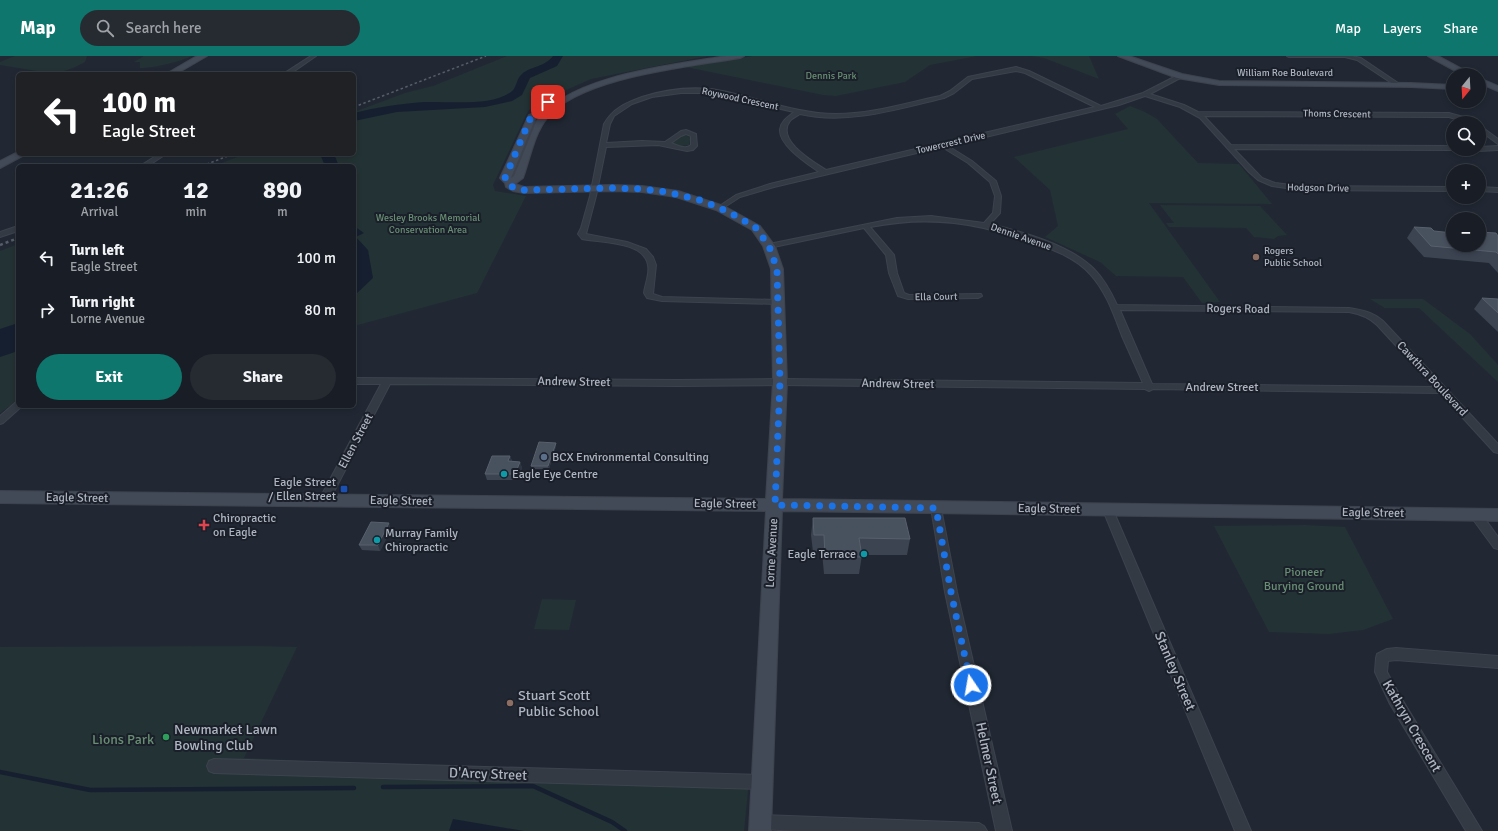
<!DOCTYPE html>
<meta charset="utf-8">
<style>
:root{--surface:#191e26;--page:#262b32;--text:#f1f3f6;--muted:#9fa2a7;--line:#373c43;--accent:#0f766e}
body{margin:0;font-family:Signika,sans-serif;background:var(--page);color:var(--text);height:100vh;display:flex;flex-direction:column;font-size:15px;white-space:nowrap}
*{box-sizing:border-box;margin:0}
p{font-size:13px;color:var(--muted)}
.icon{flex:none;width:22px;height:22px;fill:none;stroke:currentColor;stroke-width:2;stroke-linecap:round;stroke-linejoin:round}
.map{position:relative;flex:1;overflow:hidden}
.drawer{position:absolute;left:16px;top:108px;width:340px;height:244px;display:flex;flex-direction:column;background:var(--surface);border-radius:6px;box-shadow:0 2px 6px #0003,0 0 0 1px var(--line)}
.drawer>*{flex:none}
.banner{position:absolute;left:16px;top:16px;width:340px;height:84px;border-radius:6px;box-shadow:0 2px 6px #0003,0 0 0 1px var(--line);background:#202124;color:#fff;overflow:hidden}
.needle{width:26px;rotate:198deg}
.buttons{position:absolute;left:1446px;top:12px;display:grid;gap:8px}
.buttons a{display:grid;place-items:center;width:40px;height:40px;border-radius:50%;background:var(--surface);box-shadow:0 2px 6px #0003,0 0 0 1px var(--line);font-size:20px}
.pin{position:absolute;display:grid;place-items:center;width:34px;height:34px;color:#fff;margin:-17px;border-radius:8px;box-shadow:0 2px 6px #0006}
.me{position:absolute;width:44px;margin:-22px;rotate:348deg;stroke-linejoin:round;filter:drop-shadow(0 0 3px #0008)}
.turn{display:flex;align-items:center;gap:14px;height:84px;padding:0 20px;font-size:18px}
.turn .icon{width:52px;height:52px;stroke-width:2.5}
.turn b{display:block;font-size:28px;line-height:34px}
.eta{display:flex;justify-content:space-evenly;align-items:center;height:68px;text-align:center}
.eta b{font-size:24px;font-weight:700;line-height:28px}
.button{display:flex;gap:8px;margin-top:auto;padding:8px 20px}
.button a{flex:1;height:46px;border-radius:24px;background:var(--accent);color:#fff;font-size:16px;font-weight:700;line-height:46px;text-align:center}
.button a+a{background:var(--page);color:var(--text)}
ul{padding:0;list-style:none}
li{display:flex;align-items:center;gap:12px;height:52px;padding:0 20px}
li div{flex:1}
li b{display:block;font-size:15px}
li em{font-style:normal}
header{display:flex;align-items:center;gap:24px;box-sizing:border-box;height:56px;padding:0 20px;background:var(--accent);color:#fff}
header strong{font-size:19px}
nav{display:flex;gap:22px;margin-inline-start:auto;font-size:14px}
.search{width:280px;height:36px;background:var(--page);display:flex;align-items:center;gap:10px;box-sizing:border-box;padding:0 14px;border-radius:22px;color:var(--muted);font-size:15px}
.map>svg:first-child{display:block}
.green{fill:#233234}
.water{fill:#161f2f}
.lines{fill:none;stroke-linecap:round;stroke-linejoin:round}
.stream{stroke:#161f2f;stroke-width:4.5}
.river{fill:#161f2f;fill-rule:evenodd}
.street-casing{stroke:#3d434e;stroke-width:2}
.secondary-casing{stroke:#3d434e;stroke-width:2}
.street{fill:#343a44;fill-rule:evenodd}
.secondary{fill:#424957;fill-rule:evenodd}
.rail-far1{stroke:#565e6b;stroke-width:1.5;stroke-dasharray:2.5 2.5;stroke-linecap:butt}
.rail{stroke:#565e6b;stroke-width:2.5;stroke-dasharray:3 3;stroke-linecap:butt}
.wall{fill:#3c4452}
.shaded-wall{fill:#2c3441}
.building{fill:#48515e;stroke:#58606e}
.route{stroke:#1a73e8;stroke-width:7;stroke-dasharray:0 12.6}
.education-dot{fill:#8d6e63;stroke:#1a1f29;stroke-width:1.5}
.service-dot{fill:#5c6f8a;stroke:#1a1f29;stroke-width:1.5}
.culture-dot{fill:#0f9aa8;stroke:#1a1f29;stroke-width:1.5}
.transit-dot{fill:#1a4fb4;stroke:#1a1f29;stroke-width:1.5}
.health-dot{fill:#e0444e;stroke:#1a1f29;stroke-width:1.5}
.leisure-dot{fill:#2e9e5b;stroke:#1a1f29;stroke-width:1.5}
.labels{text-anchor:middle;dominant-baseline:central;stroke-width:4;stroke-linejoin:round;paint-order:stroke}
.far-street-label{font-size:10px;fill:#aeb5c1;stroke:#1a1f29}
.far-park-label{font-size:10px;fill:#688f73;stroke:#1a1f29}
.far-poi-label{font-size:10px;fill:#aeb5c1;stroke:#1a1f29;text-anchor:start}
.street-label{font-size:12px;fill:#aeb5c1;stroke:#1a1f29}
.poi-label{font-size:12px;fill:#aeb5c1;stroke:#1a1f29;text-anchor:start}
.park-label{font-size:12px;fill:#688f73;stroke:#1a1f29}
.near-street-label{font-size:14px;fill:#aeb5c1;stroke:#1a1f29}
.near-poi-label{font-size:14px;fill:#aeb5c1;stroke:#1a1f29;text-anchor:start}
.near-park-label{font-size:14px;fill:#688f73;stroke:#1a1f29}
</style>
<header>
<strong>Map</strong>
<div class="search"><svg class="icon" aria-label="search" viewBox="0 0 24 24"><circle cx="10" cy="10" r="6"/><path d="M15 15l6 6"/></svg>Search here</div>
<nav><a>Map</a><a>Layers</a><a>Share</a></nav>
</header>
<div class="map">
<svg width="1498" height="775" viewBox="0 0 1498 775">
<rect width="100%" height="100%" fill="#212833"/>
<g class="green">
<path d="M15,0H87L85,6L73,12L55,18L0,9V6Z"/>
<path d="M144,0H192C179,6 154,12 140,12V6H134Z"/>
<path d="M507,0H708L591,23L546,43L528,55L493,129L495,135L526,140L477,237L354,270V110H214L245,98H354V56L405,37L433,30Z"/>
<path d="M753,0H977L930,9L905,26L836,40L823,39L686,11Z"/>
<path d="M1031,0H1089L1099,23L1044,2Z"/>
<path d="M1130,50L1145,56L1157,63L1198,107L1239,108L1272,148L1149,147L1220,246L1202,247L1183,221L1116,220L1100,206L1045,181L1058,170L1050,134L1014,101L1128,73L1115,58Z"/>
<path d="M683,79L691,81L689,89L680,90L672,87Z"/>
<path d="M1160,149L1260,150L1287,179L1278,180L1274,183L1254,181L1246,172L1169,171L1166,167H1174Z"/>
<path d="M18,188V344L0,357V195Z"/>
<path d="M1370,243H1423L1470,278L1498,309V326L1419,252H1385Z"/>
<path d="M1305,469L1345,471L1393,563L1363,574L1329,578L1269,576L1214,470Z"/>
<path d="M542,543L576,544L569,574L534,573Z"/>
<path d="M254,590L297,591L244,702L749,725L744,775H0V591Z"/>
</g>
<g class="water">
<path d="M354,170L364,177L356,181L368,194L373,222L354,240Z"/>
<path d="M18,267V295L0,301V273Z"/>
<path d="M453,763L524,775H449Z"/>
</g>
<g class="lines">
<g class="stream">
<path d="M0,716L90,734L354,732"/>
<path d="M383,731L533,730L612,766L625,775"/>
</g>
<g class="river">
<path d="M553,0H563L557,10L530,22L522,39L512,45L485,51L397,56L354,65V57C377,51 400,48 424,46C449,45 489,51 511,36C517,32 516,23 522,18C531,10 545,11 553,0Z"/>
<path d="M320,98H334L339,110H325Z"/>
</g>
<g class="street-casing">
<g id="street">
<path d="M311,0H316L290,18H283Z"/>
<path d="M1287,0H1352L1361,2L1401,29L1396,30L1357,4L1345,1H1289Z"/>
<path d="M1016,11L1029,15L1101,50L1143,37L1180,18L1183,20L1182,21L1150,38L1184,49L1198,56L1449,57C1459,60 1469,61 1477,67H1469L1449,61L1204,60L1231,89L1453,90V93H1455L1453,94L1234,93L1262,122L1275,127L1300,130L1453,131V135L1300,134L1272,130L1258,124L1249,116L1200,62L1180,51L1145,40L1119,49L948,90L972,105L996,125L1001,140L1000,157L990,168C1023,176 1070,189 1094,213C1104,223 1111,236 1117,249L1349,252C1362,254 1373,256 1383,265L1498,388V397L1494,396L1440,337L1153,333L1149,335L1145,333L780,329L678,330L390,328L328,447H320L319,444L381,328H354V322L678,324L780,323L1143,327C1136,311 1129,296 1122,280C1114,259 1106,235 1090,218C1076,202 1054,194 1035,187C978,167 931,159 870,171L894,199L897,217L904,237L909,239L981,238L982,240L978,242L908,243L898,240L889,217L886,199L864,172L769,192L765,190L769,188L897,162L931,160L984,167L993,157L995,140L990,126L968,107L942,91L774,131L740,141L720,154L718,153V151L736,139L770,128L819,116C808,108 778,89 780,73C781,65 789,60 794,56L711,37H681L652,41L632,48L614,60L610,68L606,87L642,85L665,86L681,75L686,74L696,78L697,90L693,94L687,95L658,89L606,91L596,140L586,178L627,186L646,193L653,201L656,209L653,238L662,241L777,244L781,246L777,248L662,245L647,242L644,237C645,228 650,218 648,209C644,185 601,187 582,183L578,178L581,172L590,140L604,68C613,52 626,47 642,41C663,34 689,31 711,33C753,39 793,58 836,58C871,58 906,47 940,40L950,35L968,21ZM1016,15L1025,17L1095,51L826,114C814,106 775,84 790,65C792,62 797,60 800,58C847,69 898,53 944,42L954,37L972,23ZM686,78L691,80V89C685,94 677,89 671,87L681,80ZM1120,254L1349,256C1360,258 1369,261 1377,269L1434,331L1152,328Z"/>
<path d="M1479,69L1498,83V88L1479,74Z"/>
<path d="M1498,90V94L1479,95L1476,93H1479V91Z"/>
<path d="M159,98H166L148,110H140Z"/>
<path d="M1479,131L1498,132V136L1479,135Z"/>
<path d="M18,170V175L0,181V176Z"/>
<path d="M18,346V350H22L21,351L3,367L0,368V360L15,347Z"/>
<path d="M936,448L940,449L941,452L957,536L1012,775H996L945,536L931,452L932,449Z"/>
<path d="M1108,450L1112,451L1113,454L1251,775H1235L1103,454L1104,451Z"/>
<path d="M1476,455L1480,456L1498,481V493L1494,492L1472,462L1471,459L1472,456Z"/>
<path d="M1396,592L1498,600V612L1396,604L1388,605L1387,616L1400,640L1482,775H1466L1390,648L1375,616L1376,602L1377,598L1387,593Z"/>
<path d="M214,703L761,719L766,721L768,726L766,731L761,733L214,717L209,715L207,710L209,705Z"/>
<path d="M760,759L979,767L984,770L987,775H797L760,773L755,771L753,766L755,761Z"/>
</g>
</g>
<g class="secondary-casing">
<g id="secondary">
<path d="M197,0H207L176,18H166Z"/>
<path d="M726,0H744L740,2C689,11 580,21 547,62C534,78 530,103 523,122L515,128L524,131L612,129L642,130L678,135L724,150L760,170L775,190L783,213L787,326L782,443L1498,453V465L782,455L771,775H749L766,455L0,447V435L766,443L773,326L771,213L763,190L752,174L716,154L676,141L642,136L612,135L524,137L513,135L506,131L505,127L500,122L529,59L532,58L536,61L511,122L514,120L536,66C568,19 673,9 726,0Z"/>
<path d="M1118,0H1129L1182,18L1219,25L1411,27L1453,29V33L1411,31L1219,29L1177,22Z"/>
<path d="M1428,0H1438L1473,19H1463Z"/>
<path d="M1479,22L1498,30V35L1479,27Z"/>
<path d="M18,96V98H26L0,112V105Z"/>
</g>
</g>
<use href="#street" class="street"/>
<use href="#secondary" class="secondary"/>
<g class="rail-far1">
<path d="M354,51L486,0"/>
<path d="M202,110L233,98"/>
</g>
<path class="rail" d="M0,189L18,182"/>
</g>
<g class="wall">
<path d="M1414,171L1434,175L1453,189L1498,180V217L1489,207L1424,201L1407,182Z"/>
<path d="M1482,242L1498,243V276L1474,253Z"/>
<path d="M556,387V390L549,413H532L531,410Z"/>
<path d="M510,400L512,405L520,406L522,412L517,424H487L485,418Z"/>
<path d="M813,462L910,483L907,499H862L859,518H824L822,496H813L811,479Z"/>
<path d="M391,473L380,495L362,494L359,489Z"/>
</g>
<g class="shaded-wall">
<path d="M556,387V390L549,413L548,410Z"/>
<path d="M510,400L512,406L508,405Z"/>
<path d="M520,406L522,412L517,424L515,418Z"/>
<path d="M389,467L391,473L380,495L378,489Z"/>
</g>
<g class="building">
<path d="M1414,171L1431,172L1434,175L1453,177V189H1479V176L1496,177L1498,180V198L1496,196L1431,190Z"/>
<path d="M1482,242L1498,243V257Z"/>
<path d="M539,386L556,387L548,410H531Z"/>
<path d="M492,400H510L508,405L520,406L515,418H485Z"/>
<path d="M813,462H905L910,483L859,482L862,501H825L824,479H814Z"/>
<path d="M371,466L389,467L378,489H359Z"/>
</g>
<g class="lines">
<path class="route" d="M548,46L530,63L505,122L510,126L511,130L517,133L524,134L612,132L642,133L667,136L700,144L720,152L740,162L756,172L769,190L777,213L780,326L775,449L936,452L951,536L971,629"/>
</g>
<g class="education-dot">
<circle cx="1256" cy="201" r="4"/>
<circle cx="510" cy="647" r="4"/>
</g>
<circle class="service-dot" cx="544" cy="401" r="4"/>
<g class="culture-dot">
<circle cx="504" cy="418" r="4"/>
<circle cx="377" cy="484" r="4"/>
<circle cx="864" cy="498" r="4"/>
</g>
<rect class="transit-dot" x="340" y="429" width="8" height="8" rx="2"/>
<path class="health-dot" d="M202 463h4v4h4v4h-4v4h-4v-4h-4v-4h4z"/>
<circle class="leisure-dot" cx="166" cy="681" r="4"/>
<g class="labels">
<g class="far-street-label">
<text x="1285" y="17">William Roe Boulevard</text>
<text transform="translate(740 43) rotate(12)">Roywood Crescent</text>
<text transform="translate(1337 58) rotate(1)">Thoms Crescent</text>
<text transform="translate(951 87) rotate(-13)">Towercrest Drive</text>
<text transform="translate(1318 132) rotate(1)">Hodgson Drive</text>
<text transform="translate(1021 181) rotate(19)">Dennie Avenue</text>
<text transform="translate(936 241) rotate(-1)">Ella Court</text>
</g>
<g class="far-park-label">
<text x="831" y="20">Dennis Park</text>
<text x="428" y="162">Wesley Brooks Memorial<tspan x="428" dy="12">Conservation Area</tspan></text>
</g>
<g class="far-poi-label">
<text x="1264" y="195">Rogers<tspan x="1264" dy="12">Public School</tspan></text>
</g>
<g class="street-label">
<text transform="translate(1238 253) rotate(1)">Rogers Road</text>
<text transform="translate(1432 323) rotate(47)">Cawthra Boulevard</text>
<text transform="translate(574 326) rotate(1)">Andrew Street</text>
<text transform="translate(898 328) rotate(1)">Andrew Street</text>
<text x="1222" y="331">Andrew Street</text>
<text transform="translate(356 385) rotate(-62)">Ellen Street</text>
<text transform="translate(77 442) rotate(1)">Eagle Street</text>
<text transform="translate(401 445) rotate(1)">Eagle Street</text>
<text transform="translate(725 448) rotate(1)">Eagle Street</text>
<text transform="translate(1049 453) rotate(1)">Eagle Street</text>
<text transform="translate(1373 457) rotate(1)">Eagle Street</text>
<text transform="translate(772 497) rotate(-87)">Lorne Avenue</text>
</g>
<g class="poi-label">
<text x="552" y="401">BCX Environmental Consulting</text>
<text x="512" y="418">Eagle Eye Centre</text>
<text x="336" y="426" text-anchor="end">Eagle Street<tspan x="336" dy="14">/ Ellen Street</tspan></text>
<text x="213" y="462">Chiropractic<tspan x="213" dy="14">on Eagle</tspan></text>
<text x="385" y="477">Murray Family<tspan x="385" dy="14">Chiropractic</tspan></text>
<text x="856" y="498" text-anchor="end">Eagle Terrace</text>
</g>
<g class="park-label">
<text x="1304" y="516">Pioneer<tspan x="1304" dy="14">Burying Ground</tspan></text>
</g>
<g class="near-street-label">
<text transform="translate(1175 615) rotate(67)">Stanley Street</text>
<text transform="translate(1412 670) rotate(60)">Kathryn Crescent</text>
<text transform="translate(989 707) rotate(78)">Helmer Street</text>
<text transform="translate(488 718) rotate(2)">D'Arcy Street</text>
</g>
<g class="near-poi-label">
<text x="518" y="639">Stuart Scott<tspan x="518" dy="16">Public School</tspan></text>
<text x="174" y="673">Newmarket Lawn<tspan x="174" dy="16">Bowling Club</tspan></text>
</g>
<g class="near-park-label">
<text x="123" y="683">Lions Park</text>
</g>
</g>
</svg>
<div class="buttons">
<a><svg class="needle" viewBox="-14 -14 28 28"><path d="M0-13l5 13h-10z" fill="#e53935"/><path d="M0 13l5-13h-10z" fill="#9fa2a7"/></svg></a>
<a><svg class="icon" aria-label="search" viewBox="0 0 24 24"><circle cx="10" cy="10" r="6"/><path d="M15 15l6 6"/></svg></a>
<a>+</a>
<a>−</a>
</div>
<div class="pin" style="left:548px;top:46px;background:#d93025"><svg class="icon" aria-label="arrive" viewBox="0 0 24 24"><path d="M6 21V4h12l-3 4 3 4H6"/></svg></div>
<svg class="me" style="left:971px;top:629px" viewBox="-20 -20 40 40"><circle r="17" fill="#1a73e8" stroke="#fff" stroke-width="3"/><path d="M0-11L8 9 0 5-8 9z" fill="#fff"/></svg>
<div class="banner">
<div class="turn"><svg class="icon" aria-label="left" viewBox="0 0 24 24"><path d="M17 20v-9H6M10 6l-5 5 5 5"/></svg><div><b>100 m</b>Eagle Street</div></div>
</div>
<section class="drawer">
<div class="eta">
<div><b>21:26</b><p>Arrival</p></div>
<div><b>12</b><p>min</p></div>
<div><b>890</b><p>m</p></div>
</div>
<ul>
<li><svg class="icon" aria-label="left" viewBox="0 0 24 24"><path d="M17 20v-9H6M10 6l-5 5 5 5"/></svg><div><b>Turn left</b><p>Eagle Street</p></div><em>100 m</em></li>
<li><svg class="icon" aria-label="right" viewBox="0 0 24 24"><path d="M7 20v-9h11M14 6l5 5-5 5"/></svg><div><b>Turn right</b><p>Lorne Avenue</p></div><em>80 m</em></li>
</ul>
<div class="button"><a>Exit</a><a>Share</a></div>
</section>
</div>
